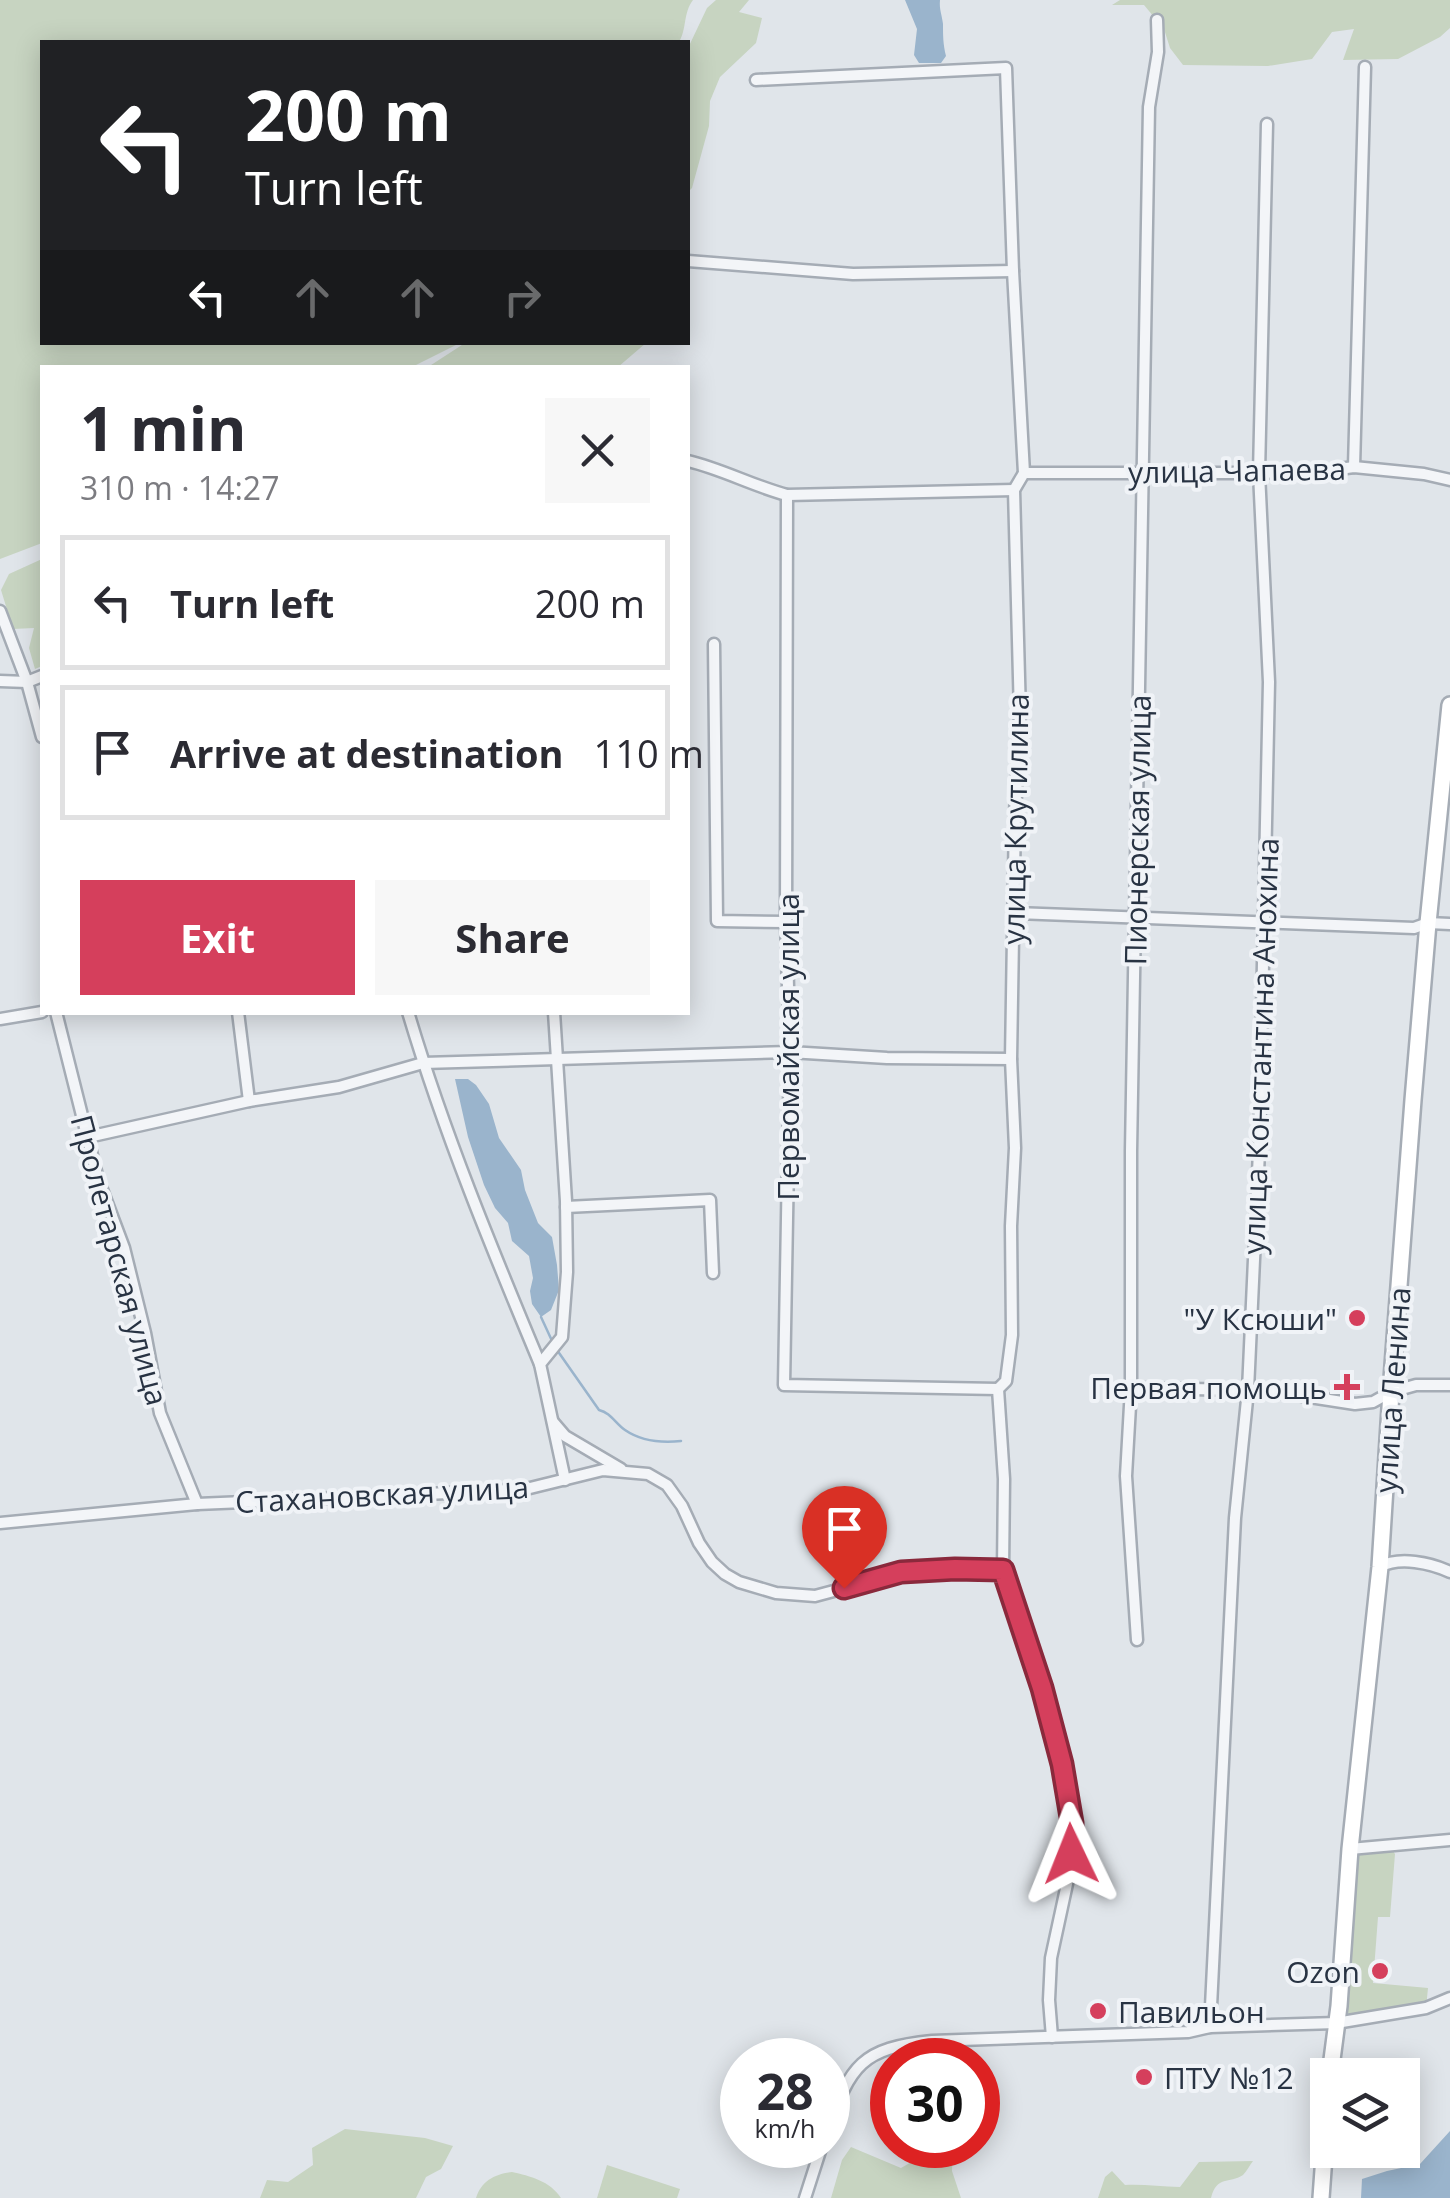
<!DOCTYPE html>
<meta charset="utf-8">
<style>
:root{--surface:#fff;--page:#f7f7f7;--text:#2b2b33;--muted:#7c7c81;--line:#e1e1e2;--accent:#d53f5c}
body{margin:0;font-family:"Open Sans",sans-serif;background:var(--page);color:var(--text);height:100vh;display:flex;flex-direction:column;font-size:38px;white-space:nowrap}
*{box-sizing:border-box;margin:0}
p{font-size:32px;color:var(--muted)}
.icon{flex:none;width:55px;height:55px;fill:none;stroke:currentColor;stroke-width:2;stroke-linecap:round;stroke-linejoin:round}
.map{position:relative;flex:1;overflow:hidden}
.drawer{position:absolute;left:40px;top:365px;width:650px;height:650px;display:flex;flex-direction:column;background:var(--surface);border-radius:0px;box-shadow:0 5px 25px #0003}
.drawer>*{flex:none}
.hud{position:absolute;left:40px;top:40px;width:650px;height:305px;border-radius:0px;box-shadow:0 5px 25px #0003;background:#202124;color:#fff;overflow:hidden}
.buttons{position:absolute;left:1310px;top:2058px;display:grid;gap:20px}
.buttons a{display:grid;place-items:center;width:110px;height:110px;border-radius:0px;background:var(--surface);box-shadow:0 5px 25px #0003;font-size:50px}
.speed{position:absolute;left:720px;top:2038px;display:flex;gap:20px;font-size:50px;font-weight:700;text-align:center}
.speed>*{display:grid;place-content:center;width:130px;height:130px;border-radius:50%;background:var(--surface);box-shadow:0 5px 25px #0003;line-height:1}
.speed small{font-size:25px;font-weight:400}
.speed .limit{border:15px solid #d22;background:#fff;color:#111}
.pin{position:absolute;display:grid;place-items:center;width:85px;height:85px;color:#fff;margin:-102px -42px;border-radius:50% 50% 50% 0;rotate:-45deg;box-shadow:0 0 10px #0007}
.pin .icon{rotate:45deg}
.me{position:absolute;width:110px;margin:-55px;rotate:358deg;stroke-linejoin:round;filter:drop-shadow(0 0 8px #0008)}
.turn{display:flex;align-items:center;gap:35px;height:210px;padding:0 40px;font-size:45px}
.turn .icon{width:130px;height:130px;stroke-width:2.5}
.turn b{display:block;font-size:70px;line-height:85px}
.lanes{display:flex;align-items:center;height:95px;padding:0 40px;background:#0003;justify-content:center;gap:50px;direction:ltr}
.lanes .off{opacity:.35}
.round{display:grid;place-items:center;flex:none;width:105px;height:105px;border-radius:0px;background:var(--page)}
.overview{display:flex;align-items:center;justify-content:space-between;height:170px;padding:0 40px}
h1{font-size:60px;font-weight:700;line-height:75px}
.action{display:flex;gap:20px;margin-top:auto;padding:20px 40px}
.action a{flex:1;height:115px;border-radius:0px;background:var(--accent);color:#fff;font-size:40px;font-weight:700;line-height:115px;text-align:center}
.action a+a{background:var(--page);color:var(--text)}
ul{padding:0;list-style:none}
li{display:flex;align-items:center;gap:30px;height:135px;margin:0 20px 15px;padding:0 20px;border:5px solid var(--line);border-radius:0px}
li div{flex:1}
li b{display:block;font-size:38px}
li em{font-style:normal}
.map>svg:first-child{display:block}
.green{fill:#c7d4c1}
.water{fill:#9ab4cc}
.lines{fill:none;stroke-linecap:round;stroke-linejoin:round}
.stream{stroke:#9ab4cc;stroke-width:2.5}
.minor-casing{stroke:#a5acb5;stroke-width:15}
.secondary-casing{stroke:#a5acb5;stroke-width:20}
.minor{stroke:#f3f5f8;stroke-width:10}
.secondary{stroke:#fff;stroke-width:15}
.route-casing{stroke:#8a293c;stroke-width:25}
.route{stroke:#d53f5c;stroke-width:18}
.poi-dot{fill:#d53f5c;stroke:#f0f3f7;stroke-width:4}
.labels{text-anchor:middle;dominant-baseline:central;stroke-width:8;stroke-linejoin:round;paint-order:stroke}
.street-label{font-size:30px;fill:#283343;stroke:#f0f3f7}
.poi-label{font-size:30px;fill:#283343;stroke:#f0f3f7;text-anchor:end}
</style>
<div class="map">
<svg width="1450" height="2198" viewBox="0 0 1450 2198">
<rect width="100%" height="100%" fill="#e0e5ea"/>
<g class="green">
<path d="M0,0H693C683,13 687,29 679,42H42V342L460,343L412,367L42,368V543L0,559Z"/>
<path d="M716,0H749L739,12L762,18L756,43L720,77L710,101L709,126L692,188L688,192V48L707,8Z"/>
<path d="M1120,0H1450V28L1440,37L1398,59L1343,60L1354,29L1332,32L1312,59L1268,66L1183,65L1170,48L1164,29L1144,5H1112Z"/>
<path d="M465,343V342L646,343L618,367H428Z"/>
<path d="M42,559V666L35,669L29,648L34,628L13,629L1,590L9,574Z"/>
<path d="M1390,1847L1395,1854L1390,1917H1378L1373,1983L1428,1988L1426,2008L1336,2023L1350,1849Z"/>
<path d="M345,2129L425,2138L453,2146L441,2169L426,2177L416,2198H260L267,2180L288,2182L313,2165L312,2148Z"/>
<path d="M935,2145H953L952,2171L961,2198H831L842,2160L851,2147L901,2168L929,2152Z"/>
<path d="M1253,2161C1249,2166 1247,2171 1243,2175C1229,2184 1217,2175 1211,2198H1098L1105,2177L1112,2171L1125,2185C1144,2184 1161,2187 1180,2187L1199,2162Z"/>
<path d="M607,2165L680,2189L677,2198H597Z"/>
<path d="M512,2172C530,2176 550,2181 561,2198H476C481,2181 495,2174 512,2172Z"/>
</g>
<g class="water">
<path d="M905,0H940C939,9 942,15 943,24C943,35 943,44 946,56L941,63H919L914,55L917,29Z"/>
<path d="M455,1079H468L476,1085L489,1104L499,1138L521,1170L525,1190L538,1223L552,1237L557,1265L559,1290L551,1310L541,1317L532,1304L530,1291L533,1278L529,1256L512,1241L508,1223L495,1208L484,1185L468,1137Z"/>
<path d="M1450,2131V2198H1361L1362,2179L1387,2171L1420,2164Z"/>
</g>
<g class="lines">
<g class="stream">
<path d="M541,1317L553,1343"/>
<path d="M557,1350L599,1410C611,1413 615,1423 625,1430C641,1441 662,1443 681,1441"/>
</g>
<g class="minor-casing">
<g id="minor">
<path d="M756,80L1006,68L1013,271L1024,473L1014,490L1020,715L1015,814L1011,1059L1015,1148L1011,1226L1012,1335L1006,1381L998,1389L1004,1479L1003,1570L1042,1688L1062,1765L1073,1823L1070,1870L1051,1958L1049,2000L1052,2037"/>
<path d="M688,261L853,274L1013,271"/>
<path d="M688,461C722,469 753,486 787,495L1014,490"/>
<path d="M1354,467L1365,67"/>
<path d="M1024,473H1259L1324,471L1354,467L1424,474L1450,480"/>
<path d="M787,495L786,922L790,1052L784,1385L998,1389"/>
<path d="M0,611L27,682L42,737"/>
<path d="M714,644L717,921L786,922"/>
<path d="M0,681L27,682L42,676"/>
<path d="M1013,913L1414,928L1428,923L1450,924"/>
<path d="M56,1012L98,1179L124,1248L145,1333L160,1413L197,1504"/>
<path d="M238,1012L249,1101"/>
<path d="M408,1012C444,1133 492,1249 540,1364"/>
<path d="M554,1012L566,1201L567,1272L562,1337L540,1364L565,1480"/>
<path d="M0,1019L42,1012"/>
<path d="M88,1137L249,1101L339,1087L423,1063L790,1052L887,1058L1011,1059"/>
<path d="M566,1207L710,1200L713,1273"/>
<path d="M1131,1388L1248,1390L1297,1395L1355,1404L1373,1402L1391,1392L1416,1385H1450"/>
<path d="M553,1422L565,1436L621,1469"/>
<path d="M0,1523L197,1504L494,1491L530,1488L603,1470L648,1474L667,1485L682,1506L699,1543L712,1562L725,1574L739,1582L776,1593L815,1596L901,1573L1003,1570"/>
<path d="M1380,1567C1399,1556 1431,1563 1450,1572"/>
<path d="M1137,1640L1126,1476L1131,1388V1151L1149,107L1158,52L1157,20"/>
<path d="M1350,1849L1450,1840"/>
<path d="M1210,2027L1235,1518L1248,1390L1259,1151L1269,682L1259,473L1267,124"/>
<path d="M828,2130C850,2065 862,2048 932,2041L1188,2032L1210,2027L1336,2023L1426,2008L1450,1998"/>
<path d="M805,2198L822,2145"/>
</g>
</g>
<g class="secondary-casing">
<g id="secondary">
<path d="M1330,2075L1339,2006L1350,1849L1380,1567L1391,1392L1413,1100L1428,923L1450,705"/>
<path d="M1321,2198L1328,2100"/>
</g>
</g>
<use href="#minor" class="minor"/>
<use href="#secondary" class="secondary"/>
</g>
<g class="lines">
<g class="route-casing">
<path id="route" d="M844,1588L901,1572L955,1569L1003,1570L1042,1688L1062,1764L1072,1823L1071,1854"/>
</g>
<use href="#route" class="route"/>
</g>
<g class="poi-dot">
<circle cx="1357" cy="1318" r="10"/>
<path d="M1342 1372h10v10h10v10h-10v10h-10v-10h-10v-10h10z"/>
<circle cx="1380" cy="1971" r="10"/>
<circle cx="1098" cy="2011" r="10"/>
<circle cx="1144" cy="2077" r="10"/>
</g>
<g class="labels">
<g class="street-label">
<text transform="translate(1237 470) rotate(-1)">улица Чапаева</text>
<text transform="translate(1015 819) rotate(-89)">улица Крутилина</text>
<text transform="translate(1137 830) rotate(-89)">Пионерская улица</text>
<text transform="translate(1260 1046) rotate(-88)">улица Константина Анохина</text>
<text transform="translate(787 1047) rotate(-90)">Первомайская улица</text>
<text transform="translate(120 1260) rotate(75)">Пролетарская улица</text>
<text transform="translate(1392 1390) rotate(-86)">улица Ленина</text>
<text transform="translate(382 1494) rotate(-3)">Стахановская улица</text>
</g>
<g class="poi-label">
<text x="1337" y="1318">"У Ксюши"</text>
<text x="1327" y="1387">Первая помощь</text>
<text x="1360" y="1971">Ozon</text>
<text x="1118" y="2011" text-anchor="start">Павильон</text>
<text x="1164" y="2077" text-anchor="start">ПТУ №12</text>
</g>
</g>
</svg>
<div class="buttons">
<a><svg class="icon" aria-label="layers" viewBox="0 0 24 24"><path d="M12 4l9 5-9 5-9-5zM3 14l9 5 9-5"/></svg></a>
</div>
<div class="speed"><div>28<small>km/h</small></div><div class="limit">30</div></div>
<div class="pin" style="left:844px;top:1588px;background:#d93025"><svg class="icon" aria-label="arrive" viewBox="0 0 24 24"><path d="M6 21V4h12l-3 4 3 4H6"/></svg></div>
<svg class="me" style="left:1071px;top:1854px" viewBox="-20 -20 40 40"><path d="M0-17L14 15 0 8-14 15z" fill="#d53f5c" stroke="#fff" stroke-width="4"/></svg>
<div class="hud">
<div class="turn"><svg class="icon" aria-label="left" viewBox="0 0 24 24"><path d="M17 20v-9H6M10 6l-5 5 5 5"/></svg><div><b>200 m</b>Turn left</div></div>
<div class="lanes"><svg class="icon" aria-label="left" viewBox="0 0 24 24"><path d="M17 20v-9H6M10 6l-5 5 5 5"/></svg><svg class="icon off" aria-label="ahead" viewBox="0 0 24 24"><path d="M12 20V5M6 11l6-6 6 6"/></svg><svg class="icon off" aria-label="ahead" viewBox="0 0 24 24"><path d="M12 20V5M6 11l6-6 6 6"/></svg><svg class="icon off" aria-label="right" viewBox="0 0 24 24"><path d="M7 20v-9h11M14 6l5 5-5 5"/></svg></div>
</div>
<section class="drawer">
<div class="overview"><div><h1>1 min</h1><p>310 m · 14:27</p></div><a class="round"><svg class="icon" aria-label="close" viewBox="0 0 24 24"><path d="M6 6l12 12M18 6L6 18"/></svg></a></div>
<ul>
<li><svg class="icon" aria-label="left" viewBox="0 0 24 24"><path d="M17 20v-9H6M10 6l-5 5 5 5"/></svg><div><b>Turn left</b></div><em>200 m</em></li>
<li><svg class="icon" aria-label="arrive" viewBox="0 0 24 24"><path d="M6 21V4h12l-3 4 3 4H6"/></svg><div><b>Arrive at destination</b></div><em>110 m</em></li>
</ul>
<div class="action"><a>Exit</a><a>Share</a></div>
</section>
</div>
